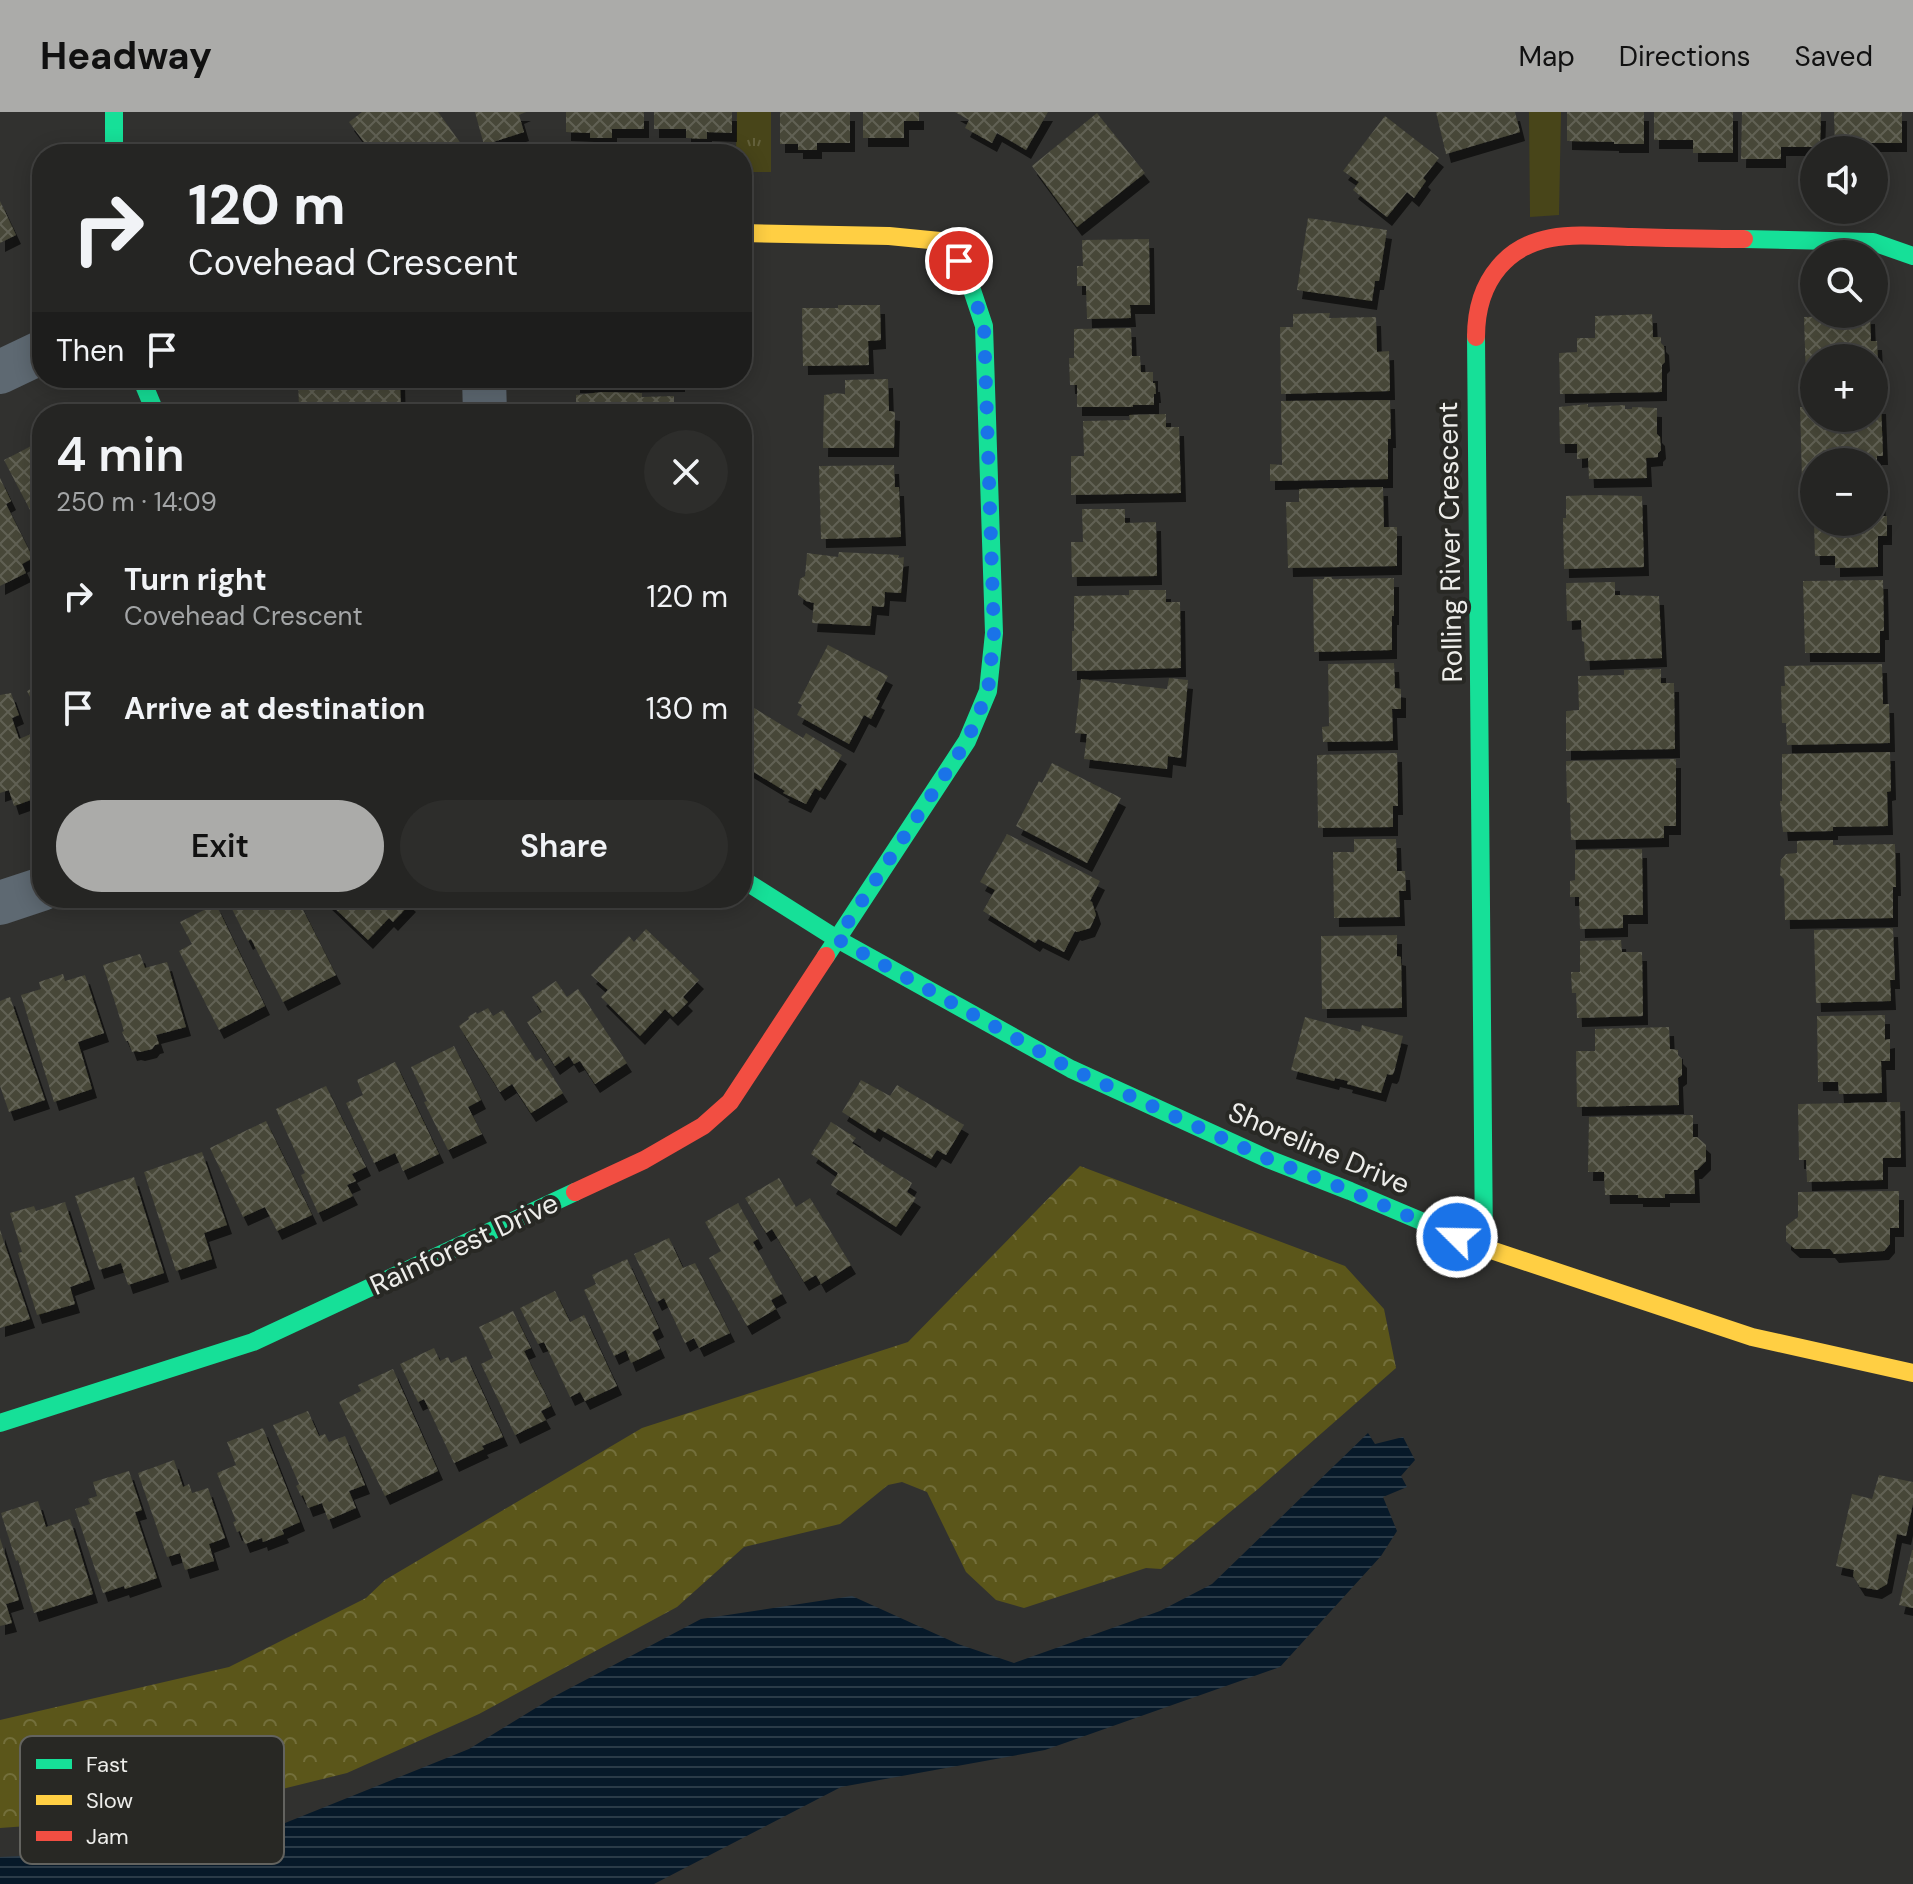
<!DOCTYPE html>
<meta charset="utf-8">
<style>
:root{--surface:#252523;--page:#2d2d2b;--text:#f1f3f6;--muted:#a3a5a6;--line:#424241;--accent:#ababa9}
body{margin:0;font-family:"DM Sans",sans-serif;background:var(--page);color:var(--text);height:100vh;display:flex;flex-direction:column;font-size:30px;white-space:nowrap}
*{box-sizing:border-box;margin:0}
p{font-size:26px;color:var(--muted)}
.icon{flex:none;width:44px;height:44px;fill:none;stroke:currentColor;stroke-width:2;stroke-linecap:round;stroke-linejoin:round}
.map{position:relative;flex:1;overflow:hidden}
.drawer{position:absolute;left:32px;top:292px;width:720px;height:504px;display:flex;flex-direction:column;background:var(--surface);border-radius:32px;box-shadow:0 4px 20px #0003,0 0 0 2px var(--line)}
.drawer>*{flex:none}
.guide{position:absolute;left:32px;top:32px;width:720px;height:244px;border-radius:32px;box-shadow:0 4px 20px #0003,0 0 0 2px var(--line);background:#252523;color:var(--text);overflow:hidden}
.buttons{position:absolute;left:1800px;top:24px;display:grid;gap:16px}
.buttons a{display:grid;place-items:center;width:88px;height:88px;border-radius:50%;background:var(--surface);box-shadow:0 4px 20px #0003,0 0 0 2px var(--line);font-size:40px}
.pin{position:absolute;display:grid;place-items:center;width:68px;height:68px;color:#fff;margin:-34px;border:4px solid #fff;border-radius:50%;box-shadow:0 2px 8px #0007}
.me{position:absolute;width:88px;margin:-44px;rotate:293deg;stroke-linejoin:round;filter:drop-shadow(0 0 6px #0008)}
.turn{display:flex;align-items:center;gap:28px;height:168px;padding:0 24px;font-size:36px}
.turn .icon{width:104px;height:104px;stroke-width:2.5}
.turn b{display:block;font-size:56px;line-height:68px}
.then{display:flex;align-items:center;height:76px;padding:0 24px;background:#0003;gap:16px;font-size:30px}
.round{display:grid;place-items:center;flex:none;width:84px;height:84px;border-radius:42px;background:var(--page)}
.head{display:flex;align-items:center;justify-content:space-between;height:136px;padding:0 24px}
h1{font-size:48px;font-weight:600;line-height:60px}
.primary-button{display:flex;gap:16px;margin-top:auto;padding:16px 24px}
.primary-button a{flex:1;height:92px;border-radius:48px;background:var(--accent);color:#111;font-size:32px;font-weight:600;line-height:92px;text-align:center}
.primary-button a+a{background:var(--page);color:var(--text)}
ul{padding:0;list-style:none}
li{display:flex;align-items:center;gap:24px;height:112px;padding:0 24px}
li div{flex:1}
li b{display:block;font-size:30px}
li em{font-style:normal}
header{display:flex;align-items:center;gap:48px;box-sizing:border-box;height:112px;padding:0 40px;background:var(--accent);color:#111}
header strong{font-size:38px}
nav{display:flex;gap:44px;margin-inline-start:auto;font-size:28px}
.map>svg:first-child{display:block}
.grass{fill:url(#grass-tufts)}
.forest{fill:url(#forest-crowns)}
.park{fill:#484519}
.water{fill:url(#water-rules)}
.building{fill:url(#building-cross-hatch);filter:url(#shadow)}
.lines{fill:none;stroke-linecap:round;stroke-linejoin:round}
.street{stroke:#5e6972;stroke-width:44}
.fast{stroke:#16e098;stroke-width:18}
.slow{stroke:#ffcf43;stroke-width:18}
.jam{stroke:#f24e42;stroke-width:18}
.route{stroke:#1a73e8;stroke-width:14;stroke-dasharray:0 25.2}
.labels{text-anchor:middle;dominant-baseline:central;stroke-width:8;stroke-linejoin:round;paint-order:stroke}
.street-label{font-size:28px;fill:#ededea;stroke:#282824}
.key{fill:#282824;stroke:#63635f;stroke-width:2}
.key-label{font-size:22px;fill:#ededea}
</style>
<header>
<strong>Headway</strong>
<nav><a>Map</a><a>Directions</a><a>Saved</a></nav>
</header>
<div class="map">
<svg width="1913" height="1772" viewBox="0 0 1913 1772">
<defs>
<pattern id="grass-tufts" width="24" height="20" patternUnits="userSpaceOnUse" patternTransform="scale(2)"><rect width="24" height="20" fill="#484519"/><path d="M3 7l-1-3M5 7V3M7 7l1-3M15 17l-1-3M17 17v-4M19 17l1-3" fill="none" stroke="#63603b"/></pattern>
<pattern id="forest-crowns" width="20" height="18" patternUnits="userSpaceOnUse" patternTransform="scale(2)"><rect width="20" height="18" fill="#5b561a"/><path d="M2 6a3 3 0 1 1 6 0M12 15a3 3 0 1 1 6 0" fill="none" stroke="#736f3b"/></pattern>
<pattern id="water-rules" width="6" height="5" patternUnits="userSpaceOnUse" patternTransform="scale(2)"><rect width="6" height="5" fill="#071929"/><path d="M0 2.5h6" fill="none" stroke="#2b3b48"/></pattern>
<pattern id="building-cross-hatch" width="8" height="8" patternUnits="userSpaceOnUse" patternTransform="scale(2)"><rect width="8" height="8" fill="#464637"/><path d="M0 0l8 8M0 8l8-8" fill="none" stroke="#616154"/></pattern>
<filter id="shadow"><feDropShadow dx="5" dy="9" stdDeviation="0" flood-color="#0009"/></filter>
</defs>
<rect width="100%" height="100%" fill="#31312f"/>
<path class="grass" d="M737,0H771V60H742V42H736Z"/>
<path class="forest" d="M1080,1054L1345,1154L1384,1197L1396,1256L1258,1377L1161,1457L1146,1456L1024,1496L996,1488L966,1460L927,1380L902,1370L888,1373L840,1412L744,1435L677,1495L479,1602L347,1661L177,1703L0,1716V1608L229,1555L366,1486L385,1468L642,1316L908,1230Z"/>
<path class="park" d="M1529,0H1561L1559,103L1530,105Z"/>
<path class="water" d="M1368,1321L1375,1332L1403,1325L1415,1348L1401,1364L1407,1375L1383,1385L1397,1419L1381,1444L1280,1555L1045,1638L841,1675L654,1772H0V1745L138,1738L285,1711L469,1637L557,1583L701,1507L852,1484L958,1532L1014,1551L1160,1499L1212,1472Z"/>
<g class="building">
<path d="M362,0H438L467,40L464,42H373L349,10Z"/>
<path d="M475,0H526L519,3L524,20L484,33Z"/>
<path d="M566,0H644V17H612V26H590V21L566,20Z"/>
<path d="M654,0H732V21L707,20V27L686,26V17H654Z"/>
<path d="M780,0H850V31H817V38H798V32H780Z"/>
<path d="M863,0H919V9H904V26H863Z"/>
<path d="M955,0H1048L1026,38L997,21L992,31L965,16L969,8Z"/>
<path d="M1436,0H1515L1520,20L1446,42Z"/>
<path d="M1567,0H1644V32H1614V30L1567,29Z"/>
<path d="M1654,0H1733V41H1693V28H1654Z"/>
<path d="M1742,0H1821L1820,35H1781V47H1741Z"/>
<path d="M1834,0H1902V31H1870V38H1835Z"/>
<path d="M1097,1L1145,61L1077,115L1032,54Z"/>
<path d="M1385,4L1439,46L1423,66L1426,69L1414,86L1407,80L1387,105L1353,78L1359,70L1343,59Z"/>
<path d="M0,89L16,123L0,131Z"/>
<path d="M1308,106L1387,118L1379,169H1375L1372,189L1297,178Z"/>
<path d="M1149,127L1150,193H1130L1131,206L1087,207L1086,174H1077V154H1083L1082,128Z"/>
<path d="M838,193H880L881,228L868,229L869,253L803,254L802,196H838Z"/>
<path d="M1330,201L1329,206L1376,205L1377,240L1389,239L1390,279L1281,282L1280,215H1293V202Z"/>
<path d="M1652,202L1653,225H1661V231L1664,234L1665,250L1662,253V280L1560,282L1559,241L1577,240V226H1595V204Z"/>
<path d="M1870,203L1871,229H1877L1878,249H1874V246H1814V269H1806L1804,205Z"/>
<path d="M1131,216L1132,244H1140L1141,260H1153V271H1155L1156,282H1154V293H1133V295H1077V273H1070L1069,246H1074V217Z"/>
<path d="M298,266H400L401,302H296V296H299Z"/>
<path d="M575,266H680V271L575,272Z"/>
<path d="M888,267L889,299L895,300L894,336H823L824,283L832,282L833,281L845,282V268Z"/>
<path d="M603,280L642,281V285L674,284V302H576V283Z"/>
<path d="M1390,288L1391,327H1388V367L1270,369V352L1282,353L1281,289Z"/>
<path d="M1588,292V295L1625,293V297H1632V295L1657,296V322L1660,325L1661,338L1658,341V345L1646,346L1647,366L1589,367L1588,346L1577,347V332H1560L1559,295Z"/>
<path d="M1874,293H1881L1883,344H1877V366H1874V350H1814V373H1806L1805,368H1802L1800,295H1814V306H1874Z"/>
<path d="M1166,302V315H1179L1181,381L1071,383V344H1084L1083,309L1130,308L1129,303Z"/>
<path d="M39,330L42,337V421L4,348Z"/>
<path d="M894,353L895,375H899L901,425L821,427L819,354Z"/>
<path d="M0,366L11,389L6,392L33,446L22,452L26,461L0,474Z"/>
<path d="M1383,375L1384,415H1397V454L1288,456L1286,390H1299V377Z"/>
<path d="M1874,378H1880L1881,404H1887V424H1878V455L1835,456V444H1815L1814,410H1874Z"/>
<path d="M1593,383L1642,384L1644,455L1564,457L1563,406H1566V384Z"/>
<path d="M1082,397H1125V411L1156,410L1157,464L1072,465L1071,430H1083Z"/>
<path d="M839,440L899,443L898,446L904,445L901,481L885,480L884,495L872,494L870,514L812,511L814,491L806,489L798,483L800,467L805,464L807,441L838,445Z"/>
<path d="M1324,465H1332V467L1394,466V504H1392V538L1314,540L1313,467H1324Z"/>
<path d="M1883,468L1884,519H1880V541H1805L1803,469Z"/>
<path d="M1615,470V483L1659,484L1662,546L1585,549L1584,530L1582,529L1581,508L1567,509L1566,471Z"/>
<path d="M1129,478H1166V490H1180L1181,556L1072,559V519H1074V484L1129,483Z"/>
<path d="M828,533L888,564L876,587L880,589L871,607L864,603L849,632L797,603L802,593L798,591Z"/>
<path d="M1394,551L1395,576L1401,577V597H1392L1393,629L1323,630L1322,615L1329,614L1328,552Z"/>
<path d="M1882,552L1883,592H1889L1890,631L1787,633L1786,611H1782L1781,574H1785L1784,554Z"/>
<path d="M1661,557V571H1674L1675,637L1566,639V599L1579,598L1578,564L1624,563V558Z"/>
<path d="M1169,566L1188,568L1181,646L1168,644L1167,657L1084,647L1087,622L1075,621L1081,567L1167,577Z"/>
<path d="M42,571V609L27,579Z"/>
<path d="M11,581L19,603L12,606L19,627L31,622L42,654V684L14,694L9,678L0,681V583Z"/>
<path d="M754,596L803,626L806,621L842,643L820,679L815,676L806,692L783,681L785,679L742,653V615Z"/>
<path d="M1890,640L1891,679L1887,680L1888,714L1833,715V719L1783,720L1780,689H1782V642Z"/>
<path d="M1397,641L1398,694H1393V715L1318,716L1317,643Z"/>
<path d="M1676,647V714H1664V726L1571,728L1570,691H1567L1566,649Z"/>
<path d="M1052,651L1121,686L1087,751L1016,714L1039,669L1042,671Z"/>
<path d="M1007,722L1100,769L1090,789L1092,790L1096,803L1090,816L1077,820L1075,819L1064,840L1038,827L1035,831L983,799L995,778L980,770Z"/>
<path d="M1354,727H1396L1397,759H1405L1406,779H1399L1400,805L1334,806L1333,740H1354Z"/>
<path d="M1833,728V733L1895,732L1896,775H1893V806L1785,808L1784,767L1780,763L1781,748L1786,742L1797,741V729Z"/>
<path d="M1642,737L1643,803H1623V816L1580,817L1579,785H1570V769L1575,768V738Z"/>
<path d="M244,786H297L336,863L283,890L251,827L248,829L230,793Z"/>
<path d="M324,786H405L411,791L393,810L389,806L368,828Z"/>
<path d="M216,792L265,894L219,918L179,839L192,832L180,810Z"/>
<path d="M1893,816L1895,868H1890L1891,889L1816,891L1814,818Z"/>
<path d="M646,817L699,868L683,885L688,890L673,905L665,897L640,924L601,885L608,878L591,863L629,824L634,830Z"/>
<path d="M1397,823V844L1401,845L1402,896L1322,897L1321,824Z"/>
<path d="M1621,828L1622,840H1642L1643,904L1577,906L1576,881H1572L1571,860H1580V829Z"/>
<path d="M140,842L145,856L167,850L186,915L156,923L159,932L155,933L152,937L140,940L136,939L132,940L128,929H126L122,920L124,919L103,853Z"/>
<path d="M63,862L65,869L85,863L104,921L78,930L92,977L54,990L21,883L41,877L39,870Z"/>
<path d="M556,869L567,885L578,877L627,951L595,972L580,949L574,952L569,944L555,954L527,910L542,900L532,885Z"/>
<path d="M10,885L45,988L9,1000L0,974V889Z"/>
<path d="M488,896L493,904L503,898L536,949L541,946L563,981L531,1001L512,972L500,980L459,914L469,907L468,905L476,900L477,902Z"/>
<path d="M1885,903V928L1890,927V949H1881L1882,981L1839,982L1838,970H1818L1817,904Z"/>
<path d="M1305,905L1360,920L1362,913L1403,924L1394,960L1392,963L1387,962L1381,981L1347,972L1348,969L1335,966L1334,969L1291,958Z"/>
<path d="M1669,915L1670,937L1678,938V943L1682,947V963L1678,966L1679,993L1577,995L1576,939H1595V917Z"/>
<path d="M454,934L481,988L468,995L482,1022L448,1038L424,990L427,989L411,955Z"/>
<path d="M395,950L439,1042L403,1059L395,1041L374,1051L346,991L363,983L357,968Z"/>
<path d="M861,968L890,984L897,973L964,1013L946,1043L937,1038L931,1047L878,1016L875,1021L842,1000Z"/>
<path d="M326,974L366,1055L352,1062L356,1069L347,1073L353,1084L318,1101L301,1063L305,1061L276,997Z"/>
<path d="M1900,990L1901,1046H1883V1068L1807,1070L1806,1048H1799L1798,992Z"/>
<path d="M1693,1003V1025H1697L1706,1033V1049L1697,1058H1694L1695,1082H1665V1086H1638V1083H1605L1604,1060H1588L1589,1005Z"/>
<path d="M266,1009L312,1103L277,1119L265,1095L243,1105L210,1036Z"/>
<path d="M831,1010L856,1026L852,1031L864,1039L863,1040L912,1071L907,1080L916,1086L896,1115L831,1073L838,1061L811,1042Z"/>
<path d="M202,1040L227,1113L204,1121L212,1147L176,1159L144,1060Z"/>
<path d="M134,1065L164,1161L128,1173L121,1151L99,1158L75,1084Z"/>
<path d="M779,1066L796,1095L810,1086L851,1153L821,1172L816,1163L804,1170L772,1117L766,1121L745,1086Z"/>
<path d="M1899,1079V1116H1890V1132L1884,1139L1834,1142L1830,1137H1795L1786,1129V1114L1798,1105V1080Z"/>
<path d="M65,1090L90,1168L70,1175L75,1192L37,1203L18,1141L22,1140L10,1101L34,1094L36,1099Z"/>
<path d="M738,1091L758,1127L753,1130L782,1182L771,1188L776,1197L747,1214L709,1146L721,1139L705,1110Z"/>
<path d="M0,1118L30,1207L0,1216Z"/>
<path d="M669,1126L683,1156L695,1151L730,1221L699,1236L694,1226L685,1231L664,1186L657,1190L634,1142Z"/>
<path d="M627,1147L659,1216L652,1220L660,1237L631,1251L626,1238L614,1244L584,1178L596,1172L592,1163Z"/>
<path d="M555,1179L570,1210L584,1203L617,1274L585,1289L580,1280L570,1285L544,1230L538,1232L520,1196Z"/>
<path d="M513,1199L531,1236L524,1239L551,1294L541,1299L546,1308L515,1323L481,1252L493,1246L479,1215Z"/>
<path d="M434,1236L440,1249L448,1245L451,1251L466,1244L503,1325L482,1334L484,1337L454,1351L424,1287L418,1290L400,1252Z"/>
<path d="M393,1257L438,1359L385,1384L339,1290L361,1279L358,1273Z"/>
<path d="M308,1299L319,1324L325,1322L329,1330L345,1324L365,1373L349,1379L356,1396L328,1408L322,1391L308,1396L303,1383L301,1384L296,1374L299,1372L273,1313Z"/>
<path d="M263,1316L300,1410L282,1418L284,1422L263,1430L262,1426L245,1432L240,1419L237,1420L233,1410L236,1409L217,1361L236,1353L227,1330Z"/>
<path d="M174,1348L183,1375L189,1372L192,1381L208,1376L225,1426L209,1432L214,1449L185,1458L180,1441L167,1445L138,1361Z"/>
<path d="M129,1359L142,1398L135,1400L157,1466L125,1477L124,1474L103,1481L75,1397L90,1392L88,1387L97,1384L93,1370Z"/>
<path d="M1879,1363L1913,1370V1392L1906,1424L1897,1422L1887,1472L1877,1478L1860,1475L1853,1464L1854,1458L1836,1454L1852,1382L1872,1387Z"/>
<path d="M38,1389L46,1415L70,1407L93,1482L34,1501L18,1448L16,1449L1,1401Z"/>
<path d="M0,1426L19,1488L6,1492L12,1511L0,1514Z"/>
<path d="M1912,1438H1913V1496L1899,1493Z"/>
</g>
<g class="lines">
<g class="street">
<path d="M0,260L42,240"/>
<path d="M484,266L485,302"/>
<path d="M0,791L42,777"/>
</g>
<g class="fast">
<path d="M114,0V42"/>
<path d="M1744,127L1873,130L1913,144"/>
<path d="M1476,225L1484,1136"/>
<path d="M141,266L156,302"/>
<path d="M742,767L837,827L1071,957L1268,1047L1350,1079L1485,1136"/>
<path d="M826,844L967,629L988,579L994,521L984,214L970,172L959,149L946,135"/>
<path d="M0,1311L253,1230L575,1080"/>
</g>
<g class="slow">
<path d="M742,121L889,124L940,129L946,135"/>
<path d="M1485,1136L1752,1225L1913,1261"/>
</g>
<g class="jam">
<path d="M1476,225C1476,199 1482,175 1499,155C1533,115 1584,124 1632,125C1669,126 1707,127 1744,127"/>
<path d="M575,1080L644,1048L703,1014L730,990L826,844"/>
</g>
</g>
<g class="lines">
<path class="route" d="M959,149L970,172L984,214L994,521L988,579L967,629L837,827L1071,957L1268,1047L1350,1079L1457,1125"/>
</g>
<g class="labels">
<g class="street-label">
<text transform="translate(1450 430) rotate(-91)">Rolling River Crescent</text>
<text transform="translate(1319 1036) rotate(23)">Shoreline Drive</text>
<text transform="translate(464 1132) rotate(-25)">Rainforest Drive</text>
</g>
</g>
<rect x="20" y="1624" width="264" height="128" rx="12" class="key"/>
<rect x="36" y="1647" width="36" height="10" fill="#16e098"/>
<rect x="36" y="1683" width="36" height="10" fill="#ffcf43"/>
<rect x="36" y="1719" width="36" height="10" fill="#f24e42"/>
<g class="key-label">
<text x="86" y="1660">Fast</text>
<text x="86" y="1696">Slow</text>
<text x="86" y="1732">Jam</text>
</g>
</svg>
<div class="buttons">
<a><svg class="icon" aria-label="sound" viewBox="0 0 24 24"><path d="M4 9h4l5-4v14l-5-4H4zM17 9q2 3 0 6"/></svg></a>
<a><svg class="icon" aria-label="search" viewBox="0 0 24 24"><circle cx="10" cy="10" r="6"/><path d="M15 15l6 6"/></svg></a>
<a>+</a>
<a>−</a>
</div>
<div class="pin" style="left:959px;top:149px;background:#d93025"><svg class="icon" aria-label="arrive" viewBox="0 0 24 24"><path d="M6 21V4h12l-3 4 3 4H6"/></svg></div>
<svg class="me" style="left:1457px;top:1125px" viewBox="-20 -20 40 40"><circle r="17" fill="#1a73e8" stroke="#fff" stroke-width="3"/><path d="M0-11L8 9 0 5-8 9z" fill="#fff"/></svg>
<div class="guide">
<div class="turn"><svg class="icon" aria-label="right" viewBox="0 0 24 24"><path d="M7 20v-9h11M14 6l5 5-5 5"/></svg><div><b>120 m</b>Covehead Crescent</div></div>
<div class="then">Then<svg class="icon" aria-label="arrive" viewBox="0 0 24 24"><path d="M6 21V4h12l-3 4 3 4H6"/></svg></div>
</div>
<section class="drawer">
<div class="head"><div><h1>4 min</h1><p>250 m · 14:09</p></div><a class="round"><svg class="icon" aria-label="close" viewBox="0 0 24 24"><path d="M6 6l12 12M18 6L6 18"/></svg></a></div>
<ul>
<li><svg class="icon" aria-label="right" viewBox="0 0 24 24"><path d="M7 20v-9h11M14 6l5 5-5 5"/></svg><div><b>Turn right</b><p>Covehead Crescent</p></div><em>120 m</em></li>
<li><svg class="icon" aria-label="arrive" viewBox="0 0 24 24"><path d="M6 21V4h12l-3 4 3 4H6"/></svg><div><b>Arrive at destination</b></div><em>130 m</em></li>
</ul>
<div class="primary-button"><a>Exit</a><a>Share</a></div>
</section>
</div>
